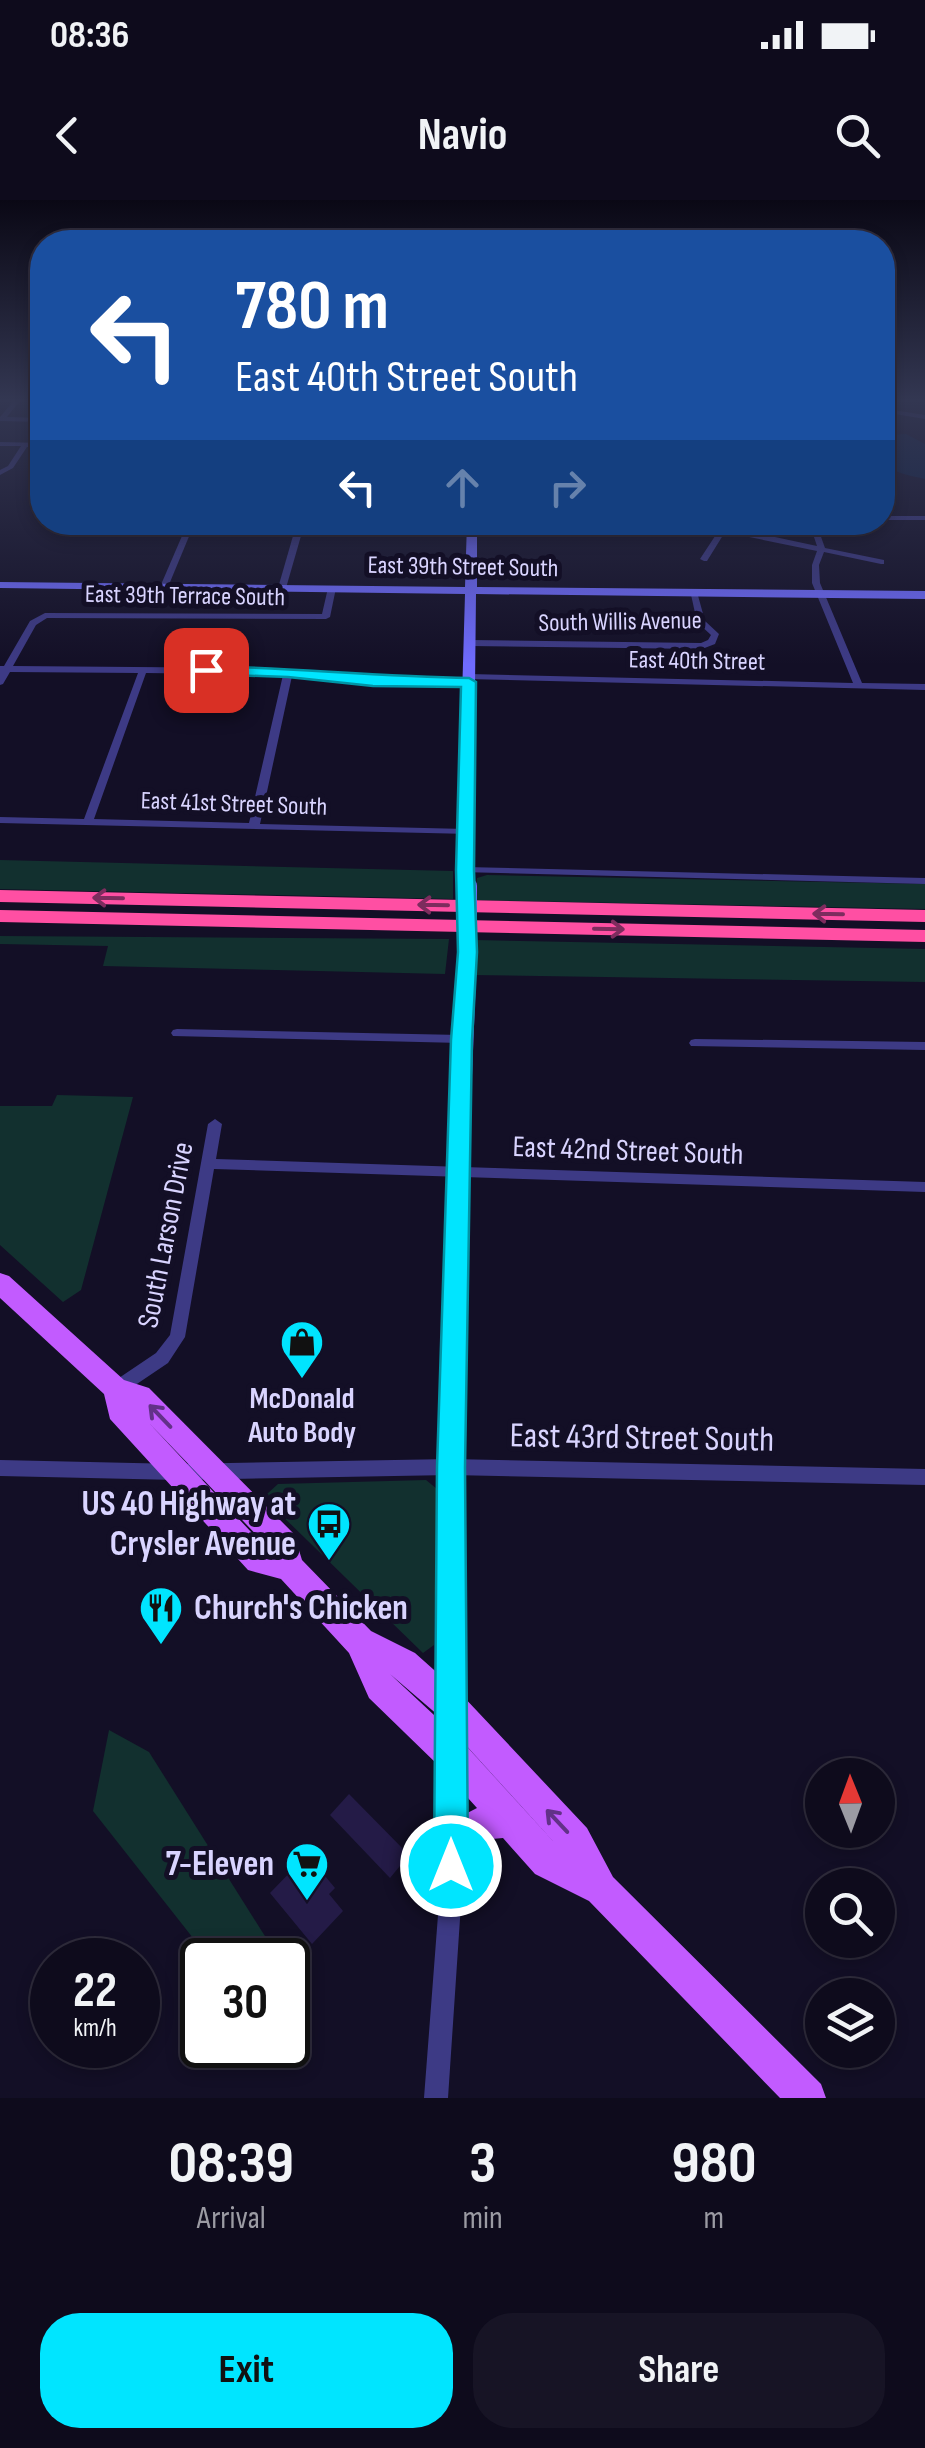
<!DOCTYPE html>
<style>
:root{--surface:#0e0b1c;--page:#171425;--text:#f1f3f6;--muted:#9b9ba3;--line:#2e2b3b;--accent:#00e5ff}
body{margin:0;font-family:"Sofia Sans Condensed",sans-serif;background:var(--page);color:var(--text);height:100vh;display:flex;flex-direction:column;font-size:38px;white-space:nowrap}
*{box-sizing:border-box;margin:0}
p{font-size:32px;color:var(--muted)}
.icon{flex:none;width:55px;height:55px;fill:none;stroke:currentColor;stroke-width:2;stroke-linecap:round;stroke-linejoin:round}
.map{position:relative;height:1898px;overflow:hidden}
.sheet{display:flex;flex-direction:column;background:var(--surface);flex:1}
.sheet>*{flex:none}
.guide{position:absolute;left:30px;top:30px;width:865px;height:305px;border-radius:40px;box-shadow:0 5px 15px #0003,0 0 0 2px var(--line);background:#1a4fa0;color:#fff;overflow:hidden}
.needle{width:65px;rotate:359deg}
.tools{position:absolute;left:805px;top:1558px;display:grid;gap:20px}
.tools a{display:grid;place-items:center;width:90px;height:90px;border-radius:50%;background:var(--surface);box-shadow:0 5px 15px #0003,0 0 0 2px var(--line);font-size:50px}
.speed{position:absolute;left:30px;top:1738px;display:flex;gap:20px;font-size:50px;font-weight:700;text-align:center}
.speed>*{display:grid;place-content:center;width:130px;height:130px;border-radius:50%;background:var(--surface);box-shadow:0 5px 15px #0003,0 0 0 2px var(--line);line-height:1}
.speed small{font-size:25px;font-weight:400}
.speed .limit{border:5px solid #111;border-radius:15px;background:#fff;color:#111}
.pin{position:absolute;display:grid;place-items:center;width:85px;height:85px;color:#fff;margin:-42px;border-radius:20px;box-shadow:0 5px 15px #0006}
.me{position:absolute;width:110px;margin:-55px;rotate:0deg;stroke-linejoin:round;filter:drop-shadow(0 0 8px #0008)}
.turn{display:flex;align-items:center;gap:35px;height:210px;padding:0 40px;font-size:45px}
.turn .icon{width:130px;height:130px;stroke-width:2.5}
.turn b{display:block;font-size:70px;line-height:85px}
.lanes{display:flex;align-items:center;height:95px;padding:0 40px;background:#0003;justify-content:center;gap:50px;direction:ltr}
.lanes .off{opacity:.35}
.eta{display:flex;justify-content:space-evenly;align-items:center;height:170px;text-align:center}
.eta b{font-size:60px;font-weight:700;line-height:70px}
.action{display:flex;gap:20px;margin-top:auto;padding:20px 40px}
.action a{flex:1;height:115px;border-radius:40px;background:var(--accent);color:#111;font-size:40px;font-weight:700;line-height:115px;text-align:center}
.action a+a{background:var(--page);color:var(--text)}
.status{display:flex;justify-content:space-between;align-items:center;height:70px;padding:0 50px;background:var(--surface);direction:ltr}
.status svg{height:28px;fill:currentColor}
header{display:flex;justify-content:space-between;align-items:center;height:130px;padding:0 40px;background:var(--surface);font-size:45px;font-weight:700}
.map>svg:first-child{display:block}
.green{fill:#12302f}
.water{fill:#0a1f44}
.building{fill:#241b47}
.lines{fill:none;stroke-linecap:round;stroke-linejoin:round}
.minor{fill:#3d3a85;fill-rule:evenodd}
.secondary{fill:#6f6bff;fill-rule:evenodd}
.primary{fill:#c25bff;fill-rule:evenodd}
.motorway{fill:#ff4fa3;fill-rule:evenodd}
.secondary-bridge{stroke:#6f6bff;stroke-width:18}
.oneway{stroke:#7d2c5e}
.oneway2{stroke:#623188}
.route{fill:#00e5ff;stroke:#0095a6;stroke-width:2.5}
.labels{text-anchor:middle;dominant-baseline:central;stroke-width:10;stroke-linejoin:round;paint-order:stroke}
.far-street-label{font-size:25px;fill:#d9d4ff;stroke:#130f26}
.street-label{font-size:30px;fill:#d9d4ff;stroke:#130f26}
.poi-label{font-size:30px;font-weight:bold;fill:#d9d4ff;stroke:#130f26}
.near-street-label{font-size:35px;fill:#d9d4ff;stroke:#130f26}
.near-poi-label{font-size:35px;font-weight:bold;fill:#d9d4ff;stroke:#130f26;text-anchor:end}
</style>
<div class="status"><b>08:36</b><svg viewBox="0 0 49 12"><path d="M0 12V9h3v3zM5 12V6h3v6zM10 12V3h3v9zM15 12V0h3v12zM26 1h20v11H26zM47 4h2v5h-2z"/></svg></div>
<header><svg class="icon" aria-label="back" viewBox="0 0 24 24"><path d="M15 5l-7 7 7 7"/></svg>Navio<svg class="icon" aria-label="search" viewBox="0 0 24 24"><circle cx="10" cy="10" r="6"/><path d="M15 15l6 6"/></svg></header>
<div class="map">
<svg width="925" height="1898" viewBox="0 0 925 1898">
<rect width="100%" height="100%" fill="#130f26"/>
<g class="green">
<path d="M0,660L453,671V699L0,689Z"/>
<path d="M487,675L925,684V709L475,700L477,678Z"/>
<path d="M0,736L449,739L445,774L103,766L108,746L0,744Z"/>
<path d="M475,740L925,749V782L472,775Z"/>
<path d="M57,895L133,897L81,1090L63,1102L0,1045V906H52Z"/>
<path d="M426,1280L437,1289L434,1445L423,1453L270,1304L267,1294L278,1284Z"/>
<path d="M109,1530L149,1552L280,1760H223L204,1752L93,1611Z"/>
</g>
<path class="water" d="M906,234L925,244V279C888,271 885,271 885,235Z"/>
<g class="building">
<path d="M349,1594L409,1655L390,1678L330,1615Z"/>
<path d="M301,1661L314,1676L320,1670L335,1688L329,1694L343,1711L312,1744L270,1693Z"/>
</g>
<g class="lines">
<g class="minor">
<path d="M15,199H21L7,217L42,218V222L0,221V217Z"/>
<path d="M882,199H887L893,210L925,215V219L889,213Z"/>
<path d="M0,242L42,243V247H27L13,268L0,275V270L8,266L21,246H0Z"/>
<rect x="882" y="316" width="43" height="4"/>
<path d="M188,322H195L168,387L161,389L160,387Z"/>
<path d="M297,322H305L286,388L282,390L278,388Z"/>
<path d="M687,322L724,326L817,346L813,334L805,322H812L820,334L825,348L884,360V364H881L824,352L819,365L820,383L862,483L925,484V490L466,479V475L469,474L853,483L812,383V365L817,351L725,332L707,361H704L700,359L719,330Z"/>
<path d="M332,386L336,388L330,417L326,419L47,418L36,425L13,466L269,468L373,479L472,481V485L469,486L373,485L292,476L260,624L466,629L471,632L470,634L0,623V617L84,619L138,473L10,472L3,484L0,485V466H4L30,421L45,413L322,414L328,388ZM146,473L283,475L249,623L94,619Z"/>
<path d="M690,390L697,392L705,421L719,434L715,444L702,449L470,446L466,443L470,440L701,443L708,440L711,435L697,422Z"/>
<path d="M465,667L925,678V684L461,672V668Z"/>
<path d="M177,829L461,835L467,839L461,843L173,836L171,833L173,830Z"/>
<path d="M695,839L925,842V850L691,846L689,843L691,840Z"/>
<path d="M215,919L222,924L216,959L925,982V992L214,969L185,1137L168,1163L122,1194L116,1196L110,1194L108,1189L110,1184L156,1153L170,1135L208,924Z"/>
<path d="M451,1259L925,1269V1285L451,1275L178,1280L0,1276V1260L178,1264Z"/>
<path d="M451,1554L458,1557L461,1564L462,1689L448,1898H424L440,1689L441,1564L444,1557Z"/>
</g>
<g class="secondary">
<path d="M467,322H477V387L925,391V399L476,394L473,670L476,686L468,691L460,686L457,670L465,394L0,388V382L465,387Z"/>
<path d="M468,747L477,752L468,974L464,1510L460,1520L450,1524L440,1520L436,1510L448,974L459,752Z"/>
</g>
<path class="primary" d="M0,1073L9,1076L124,1180L149,1188L294,1334L302,1360L371,1431L415,1453L461,1494L587,1628L613,1677L821,1884L826,1898H780L589,1701L535,1674L503,1638L481,1640L451,1659L439,1654L434,1642L446,1624L477,1608L439,1566L369,1498L349,1453L281,1379L248,1370L110,1219L104,1194L0,1098ZM149,1223L269,1348H266ZM390,1474L439,1516L562,1651L463,1542Z"/>
<g class="motorway">
<path d="M0,690L925,710V722L0,702Z"/>
<path d="M0,710L925,730V742L0,722Z"/>
</g>
<path class="secondary-bridge" d="M468,686V752"/>
</g>
<defs><path id="oneway-shaft" d="M-6 0H5M1.5-3L5.5 0L1.5 3" fill="none" stroke-width="1.6" stroke-linecap="round" stroke-linejoin="round" transform="scale(2.5)"/></defs>
<g class="oneway">
<use href="#oneway-shaft" transform="translate(108 698) rotate(-179)"/>
<use href="#oneway-shaft" transform="translate(433 705) rotate(-179)"/>
<use href="#oneway-shaft" transform="translate(828 714) rotate(-179)"/>
<use href="#oneway-shaft" transform="translate(609 729) rotate(1)"/>
</g>
<g class="oneway2">
<use href="#oneway-shaft" transform="translate(160 1216) rotate(-134)"/>
<use href="#oneway-shaft" transform="translate(557 1621) rotate(-133)"/>
</g>
<linearGradient id="sky" x2="0" y2="1"><stop stop-color="#0a0815"/><stop offset="0.43" stop-color="#333752"/><stop offset="1" stop-color="#333752" stop-opacity="0"/></linearGradient>
<rect width="925" height="465" fill="url(#sky)"/>
<path class="route" d="M206,466C294,468 381,477 469,478L476,482L474,670L477,752L472,840L465,1267L468,1666L463,1678L451,1683L439,1678L434,1666L437,1267L451,840L458,752L456,670L461,487L373,486L288,477L201,474V467Z"/>
<defs>
<g id="shop-pin" transform="scale(2.25)"><path d="M0 17L-7.5 6A9.5 9.5 0 1 1 7.5 6Z" fill="#00e5ff" stroke="#130f26"/><path d="M-5-2.5h2.3a2.7 3.5 0 0 1 5.4 0H5L5.5 6h-11ZM-1.5-2.5h3a1.5 2.3 0 0 0-3 0Z" fill="#111"/></g>
<g id="bus-pin" transform="scale(2.25)"><path d="M0 17L-7.5 6A9.5 9.5 0 1 1 7.5 6Z" fill="#00e5ff" stroke="#130f26"/><path d="M-5-6H5V4H4V6H2V4H-2V6H-4V4H-5ZM-3.5-4V0h7V-4ZM-3.5 1.2v1.5H-2V1.2ZM2 1.2v1.5H3.5V1.2Z" fill="#111"/></g>
<g id="restaurant-pin" transform="scale(2.25)"><path d="M0 17L-7.5 6A9.5 9.5 0 1 1 7.5 6Z" fill="#00e5ff" stroke="#130f26"/><path d="M-5-6h1v4h1v-4h1v4h1v-4h1v5L-1.5 .5V6h-2V.5L-5-1ZM5-6V6H3V1.5H1.5Q1.5-4 5-6Z" fill="#111"/></g>
<g id="supermarket-pin" transform="scale(2.25)"><path d="M0 17L-7.5 6A9.5 9.5 0 1 1 7.5 6Z" fill="#00e5ff" stroke="#130f26"/><path d="M-6-5.5h2.5l.6 2H6L4.5 2H-2.5L-4.4-4H-6ZM-1.5 3.2a1.3 1.3 0 1 0 .1 0ZM3 3.2a1.3 1.3 0 1 0 .1 0Z" fill="#111"/></g>
</defs>
<g fill-rule="evenodd">
<use href="#shop-pin" x="302" y="1142"/>
<use href="#bus-pin" x="329" y="1324"/>
<use href="#restaurant-pin" x="161" y="1408"/>
<use href="#supermarket-pin" x="307" y="1664"/>
</g>
<g class="labels">
<g class="far-street-label">
<text transform="translate(463 367) rotate(1)">East 39th Street South</text>
<text transform="translate(185 396) rotate(1)">East 39th Terrace South</text>
<text transform="translate(620 422) rotate(-1)">South Willis Avenue</text>
<text transform="translate(697 461) rotate(1)">East 40th Street</text>
<text transform="translate(234 604) rotate(2)">East 41st Street South</text>
</g>
<g class="street-label">
<text transform="translate(628 951) rotate(2)">East 42nd Street South</text>
<text transform="translate(166 1035) rotate(-79)">South Larson Drive</text>
</g>
<g class="poi-label">
<text x="302" y="1199">McDonald<tspan x="302" dy="34">Auto Body</tspan></text>
</g>
<g class="near-street-label">
<text transform="translate(642 1238) rotate(1)">East 43rd Street South</text>
</g>
<g class="near-poi-label">
<text x="296" y="1304">US 40 Highway at<tspan x="296" dy="40">Crysler Avenue</tspan></text>
<text x="194" y="1408" text-anchor="start">Church's Chicken</text>
<text x="274" y="1664">7-Eleven</text>
</g>
</g>
</svg>
<div class="tools">
<a><svg class="needle" viewBox="-14 -14 28 28"><path d="M0-13l5 13h-10z" fill="#e53935"/><path d="M0 13l5-13h-10z" fill="#9b9ba3"/></svg></a>
<a><svg class="icon" aria-label="search" viewBox="0 0 24 24"><circle cx="10" cy="10" r="6"/><path d="M15 15l6 6"/></svg></a>
<a><svg class="icon" aria-label="layers" viewBox="0 0 24 24"><path d="M12 4l9 5-9 5-9-5zM3 14l9 5 9-5"/></svg></a>
</div>
<div class="speed"><div>22<small>km/h</small></div><div class="limit">30</div></div>
<div class="pin" style="left:206px;top:470px;background:#d93025"><svg class="icon" aria-label="arrive" viewBox="0 0 24 24"><path d="M6 21V4h12l-3 4 3 4H6"/></svg></div>
<svg class="me" style="left:451px;top:1666px" viewBox="-20 -20 40 40"><circle r="17" fill="#00e5ff" stroke="#fff" stroke-width="3"/><path d="M0-11L8 9 0 5-8 9z" fill="#fff"/></svg>
<div class="guide">
<div class="turn"><svg class="icon" aria-label="left" viewBox="0 0 24 24"><path d="M17 20v-9H6M10 6l-5 5 5 5"/></svg><div><b>780 m</b>East 40th Street South</div></div>
<div class="lanes"><svg class="icon" aria-label="left" viewBox="0 0 24 24"><path d="M17 20v-9H6M10 6l-5 5 5 5"/></svg><svg class="icon off" aria-label="ahead" viewBox="0 0 24 24"><path d="M12 20V5M6 11l6-6 6 6"/></svg><svg class="icon off" aria-label="right" viewBox="0 0 24 24"><path d="M7 20v-9h11M14 6l5 5-5 5"/></svg></div>
</div>
</div>
<section class="sheet">
<div class="eta">
<div><b>08:39</b><p>Arrival</p></div>
<div><b>3</b><p>min</p></div>
<div><b>980</b><p>m</p></div>
</div>
<div class="action"><a>Exit</a><a>Share</a></div>
</section>
